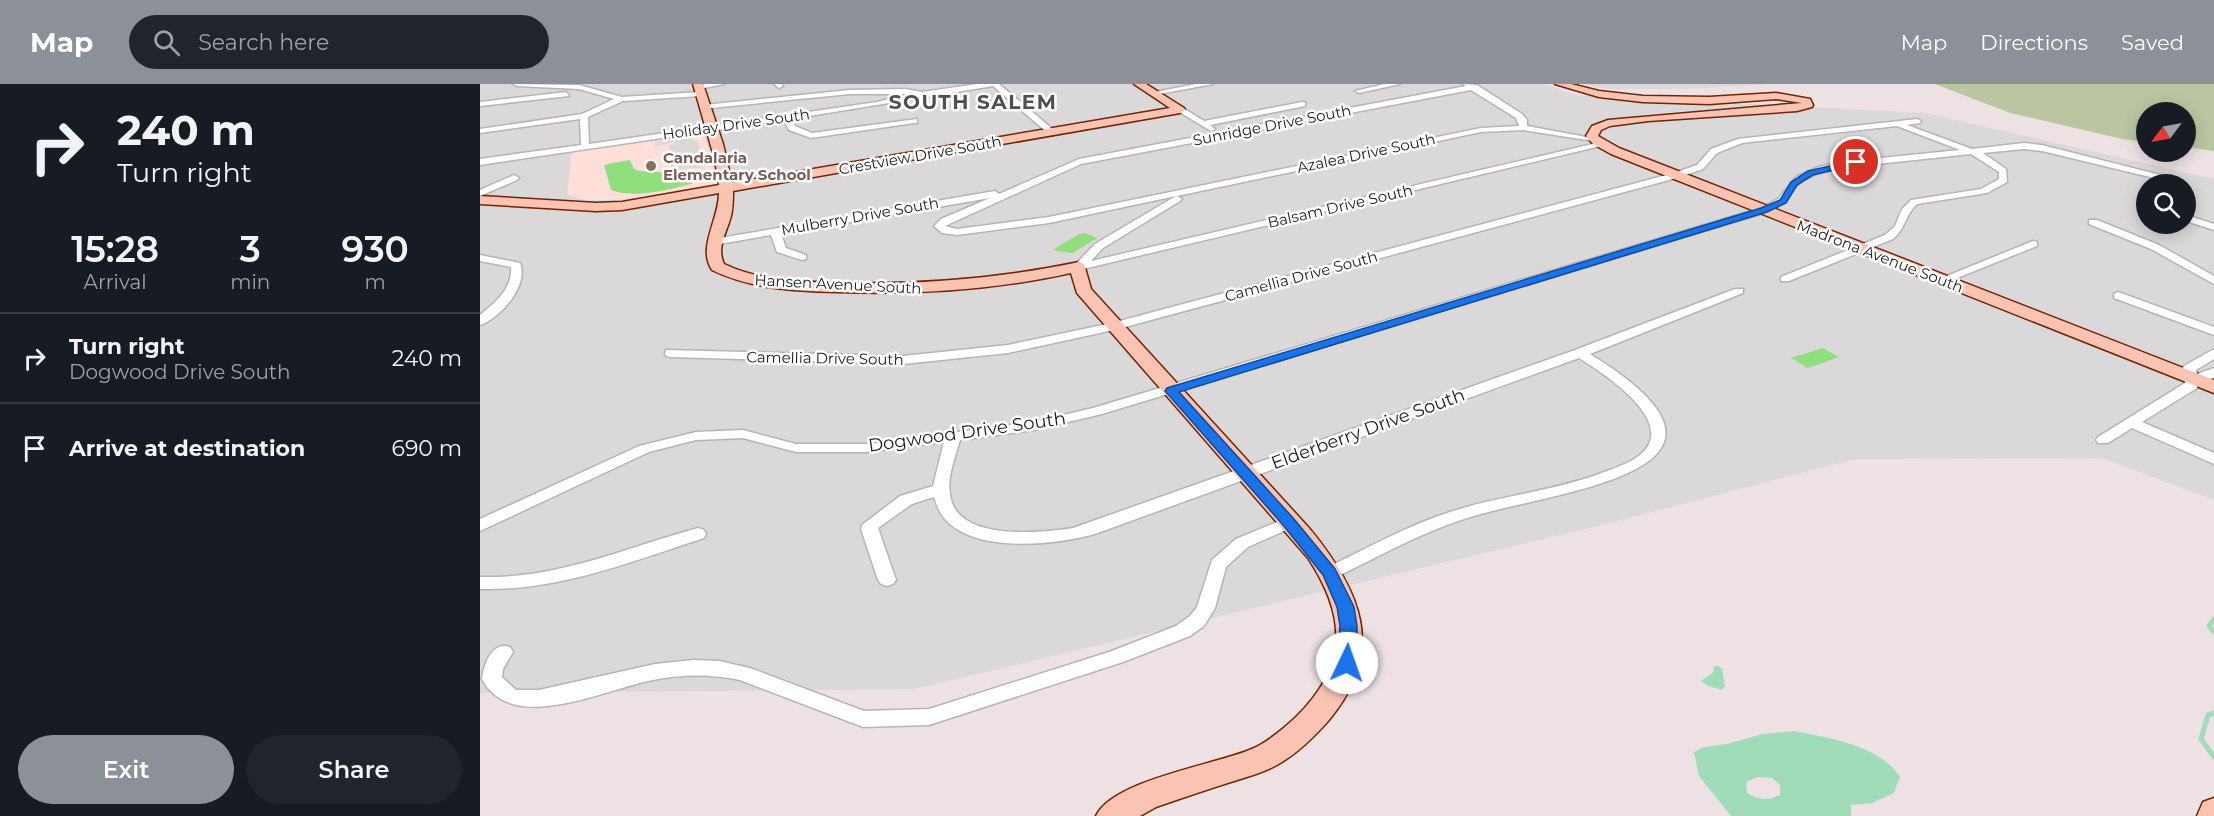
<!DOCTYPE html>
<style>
:root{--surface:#171b24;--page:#20242c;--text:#f1f3f6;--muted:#9ea1a6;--line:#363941;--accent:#8c9099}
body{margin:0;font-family:Montserrat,sans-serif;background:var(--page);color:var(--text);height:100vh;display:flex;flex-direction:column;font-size:22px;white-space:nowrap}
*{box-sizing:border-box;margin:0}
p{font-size:20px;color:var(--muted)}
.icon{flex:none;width:33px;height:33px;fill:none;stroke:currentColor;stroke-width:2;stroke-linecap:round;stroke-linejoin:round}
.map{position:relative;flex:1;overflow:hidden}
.side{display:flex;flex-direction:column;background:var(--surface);width:480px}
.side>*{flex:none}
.guide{background:#171b24;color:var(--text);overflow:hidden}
.needle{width:39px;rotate:238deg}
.tools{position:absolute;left:1656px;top:18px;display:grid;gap:12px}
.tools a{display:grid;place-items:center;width:60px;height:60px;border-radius:50%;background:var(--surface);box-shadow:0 3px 15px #0003;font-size:30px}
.pin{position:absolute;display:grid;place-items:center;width:51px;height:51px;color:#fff;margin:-26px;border:3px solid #fff;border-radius:50%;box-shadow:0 2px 6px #0007}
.me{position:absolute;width:66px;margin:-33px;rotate:3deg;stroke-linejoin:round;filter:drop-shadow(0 0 4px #0008)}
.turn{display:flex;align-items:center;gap:21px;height:126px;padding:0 18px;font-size:27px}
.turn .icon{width:78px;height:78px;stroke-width:2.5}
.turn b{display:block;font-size:42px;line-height:51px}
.eta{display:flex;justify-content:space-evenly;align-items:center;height:102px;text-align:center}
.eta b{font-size:36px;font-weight:600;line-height:42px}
.cta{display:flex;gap:12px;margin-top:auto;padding:12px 18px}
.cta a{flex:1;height:69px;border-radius:36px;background:var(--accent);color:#fff;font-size:24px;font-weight:600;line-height:69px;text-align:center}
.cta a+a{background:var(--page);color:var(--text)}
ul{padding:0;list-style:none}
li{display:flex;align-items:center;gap:18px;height:90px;padding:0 18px;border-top:2px solid var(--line)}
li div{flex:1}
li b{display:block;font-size:22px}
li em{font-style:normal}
header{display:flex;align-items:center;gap:36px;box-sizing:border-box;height:84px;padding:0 30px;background:var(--accent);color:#fff}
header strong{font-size:28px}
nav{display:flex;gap:33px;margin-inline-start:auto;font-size:21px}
.search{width:420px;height:54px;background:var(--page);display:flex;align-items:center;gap:15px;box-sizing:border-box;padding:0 21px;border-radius:33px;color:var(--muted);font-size:22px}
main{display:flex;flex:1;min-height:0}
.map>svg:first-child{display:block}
.residential{fill:#dad8d9;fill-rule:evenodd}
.education{fill:#ffdfd8;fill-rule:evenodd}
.cemetery{fill:#bac6a2}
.pitch{fill:#90de7d}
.water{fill:#a0dcb9;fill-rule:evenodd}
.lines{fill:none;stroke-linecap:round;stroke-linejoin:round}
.stream{stroke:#a0dcb9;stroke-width:5}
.street-casing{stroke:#b5b5b5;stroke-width:3}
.secondary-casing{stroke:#722403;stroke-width:3}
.street{fill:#fff;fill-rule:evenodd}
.secondary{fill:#fac3b2;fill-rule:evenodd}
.route{fill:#1a73e8;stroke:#114b97;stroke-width:1.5}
.education-dot{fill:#8d6e63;stroke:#fff;stroke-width:2}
.labels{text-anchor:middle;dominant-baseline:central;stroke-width:5;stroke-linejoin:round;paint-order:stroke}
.far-street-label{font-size:15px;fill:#1c1c1c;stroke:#fff}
.far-education-label{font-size:15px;font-weight:bold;fill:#785e54;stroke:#fff;text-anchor:start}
.street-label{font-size:18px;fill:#1c1c1c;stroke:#fff}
.far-district-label{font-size:20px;font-weight:bold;letter-spacing:1.5px;fill:#4f4f4f;stroke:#fff}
</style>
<header>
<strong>Map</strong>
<div class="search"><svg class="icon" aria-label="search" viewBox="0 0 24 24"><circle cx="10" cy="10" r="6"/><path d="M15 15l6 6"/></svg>Search here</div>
<nav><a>Map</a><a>Directions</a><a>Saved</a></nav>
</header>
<main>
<section class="side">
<div class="guide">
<div class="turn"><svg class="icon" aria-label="right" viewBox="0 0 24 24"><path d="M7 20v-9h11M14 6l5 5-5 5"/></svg><div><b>240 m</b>Turn right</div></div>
</div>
<div class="eta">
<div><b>15:28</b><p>Arrival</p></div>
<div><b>3</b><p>min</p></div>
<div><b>930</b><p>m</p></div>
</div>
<ul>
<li><svg class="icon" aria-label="right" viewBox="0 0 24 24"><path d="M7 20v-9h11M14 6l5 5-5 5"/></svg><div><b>Turn right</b><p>Dogwood Drive South</p></div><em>240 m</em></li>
<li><svg class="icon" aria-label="arrive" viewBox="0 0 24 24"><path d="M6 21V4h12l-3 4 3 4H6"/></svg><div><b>Arrive at destination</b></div><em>690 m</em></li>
</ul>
<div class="cta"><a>Exit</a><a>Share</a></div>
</section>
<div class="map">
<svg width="1734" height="732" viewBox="0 0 1734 732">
<rect width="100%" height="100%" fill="#ede1e3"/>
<g class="residential">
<path d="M0,0H1064L1096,11L1445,29L1734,95V416L1622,374L1375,375L1122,441L434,605L0,609ZM1666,100H1706V140H1666Z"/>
<path d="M1102,0H1292L1206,5H1128Z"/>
</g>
<path class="education" d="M223,48L236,92V102L147,116H104L87,110L92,67ZM212,51L214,57H218L223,83L190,87L191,76L196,75L191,74L189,61L194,60V58L175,63V58L181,57V55ZM150,76L154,85L165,88L129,95L128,79Z"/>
<path class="cemetery" d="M1455,0H1734V67L1706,63V28H1666V58L1642,55L1530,29Z"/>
<g class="pitch">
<path d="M150,76L154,85L159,87L214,90L216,96L211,100C187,106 155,115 131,106L124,81Z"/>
<path d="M605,149L617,154L593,169L576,167L574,165L599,150Z"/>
<path d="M1343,264L1359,273L1328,284L1311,274Z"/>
</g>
<g class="water">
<path d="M1234,582H1239L1242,585L1245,602L1242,606L1228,602L1221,597L1233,589Z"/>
<path d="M1314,647C1350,654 1399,661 1420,693L1414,709L1392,719L1371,721V732H1251L1219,692L1214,668L1224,663L1247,660L1282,650ZM1278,693L1292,694L1300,701V711C1287,717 1279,716 1267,709L1266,698Z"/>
</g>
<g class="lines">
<g class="stream">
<path d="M1734,535L1729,542L1734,548"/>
<path d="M1734,629L1728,631L1721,655L1734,673"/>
</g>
<g class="street-casing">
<g id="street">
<path d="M33,0L99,1L142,13L220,8L224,10L220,12L143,17L108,33L109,60L397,18L430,10H370L221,25V21H224L370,6L425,5L442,8L497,0H519L576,48L569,50L513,2L311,35L315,42L332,49L437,35V39H434L331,54L309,46L304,36L0,81V75L101,61L100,35L0,49V45L102,30L134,15L99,5L37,2Z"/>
<path d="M225,0H244L219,5L215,3Z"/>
<path d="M294,0H302L303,2L299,4Z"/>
<path d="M716,0H733L674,11L670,9Z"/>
<path d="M905,0H920L879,9L875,7Z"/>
<path d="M983,0L997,1L1042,30L1047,36V42L1117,55L1113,57L1043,46L1001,48L697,112L702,115L700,117L623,164L611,177L1121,58L1125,61L599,186L593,183L615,160L696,112L569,139L477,151L462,149L454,142L461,135L510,114L301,150L306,164L326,171V175L322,176L297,168L291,151L234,161L229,158L234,155L515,107L519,110L599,75L986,2ZM991,6L1036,34L1039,42L1001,44L569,133L477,145L465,142L601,80Z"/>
<path d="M86,8L89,12L0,22V18Z"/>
<path d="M822,18H825V22L730,41L735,45L731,47L696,26L703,24L724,37Z"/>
<path d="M1437,35L1441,37L1440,39L1427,41L1492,65L1544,59L1562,61L1704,97L1699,100L1562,67L1544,65L1503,69L1526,85L1527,98L1507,109L1437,120C1426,130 1425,145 1413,155L1309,197H1301V193L1405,151L1415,142L1422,125L1431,116L1501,105L1519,95V88L1491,70L1360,84L1339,89L1323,96L1313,105L1304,119L1287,128L622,330L554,346L480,356C475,374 467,393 470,410C475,458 560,449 593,444L1095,266L1255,205H1263V209L1110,270C1305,390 1071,406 984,435C940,449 898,473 856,493H844L841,489L844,485C886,465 928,441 973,427C1021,412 1072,407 1119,390C1134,384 1161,377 1169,360C1184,328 1121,288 1099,274L615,450C575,461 494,470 464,434C459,428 456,419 454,413L432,420L398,444L416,496L413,500L407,502L401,500L398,496L381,445L382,441L420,412L453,402L464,358L388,368H316L263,354L216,356L169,368L0,447V435L159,362L216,348L263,346L316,360H388L554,338L613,324L1281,124L1298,115L1316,93L1339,83L1360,78L1480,66L1417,42L1262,59L1237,69L1223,85L1200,93L638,245L528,269L423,280L191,273L186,272L185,269L186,266L423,272L528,261L632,239L1194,89L1217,81L1231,65L1258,55Z"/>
<path d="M34,91L39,94L37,96L0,112V106Z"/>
<path d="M1661,116L1666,118V124L1658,121V117Z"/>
<path d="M1706,131L1734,140V146L1706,137Z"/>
<path d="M1609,136H1617L1679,161L1734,192V200L1671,165L1609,140Z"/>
<path d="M1553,157L1557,158V162L1467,198H1459L1457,196Z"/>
<path d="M0,171L40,179C49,201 21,234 0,241V231C15,219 33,204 31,183L0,177Z"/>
<path d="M1638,208L1734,243V251L1634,214V210Z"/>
<path d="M1734,265V275L1716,286L1717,290L1734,284V294L1718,298L1717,304L1662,338L1734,369V380L1652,344L1628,359H1618L1616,356L1618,353L1705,299L1702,285L1704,282Z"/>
<path d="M809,433L815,434L817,438L815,442L768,463L746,483L735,524L724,542L710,552L643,578L449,641L383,643L260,596C231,590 202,590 173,596C125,605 32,652 2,595C4,580 12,557 30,563L33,568L23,585L22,593L36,606H59L175,580L213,576L239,577L270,584L384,627L449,625L629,568L696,542L710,532L717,523L732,476L756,455Z"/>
<path d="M218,444L224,446L226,450L224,454C150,478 79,507 0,505V493C78,495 145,464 218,444Z"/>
</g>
</g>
<g class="secondary-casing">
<g id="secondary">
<path d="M213,0H223L243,60L252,99L690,24L654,0H666L704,24L705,26L700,29L253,107C253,115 253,124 251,132C247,148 236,163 244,180C279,197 318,197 356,199C438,201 518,195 599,178L604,180L611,205L829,444C881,507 907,566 849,636C833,654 815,672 793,683C781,689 767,693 754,697C728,705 702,714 676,723L660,732H616C633,696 735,681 772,665C788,658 803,645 816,633C868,582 867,533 828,474L597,209L591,189C514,206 436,211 358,208C314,207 271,205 232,186C217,163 239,136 239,109L142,126L116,127L0,120V112L116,119L142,118L239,101L235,76Z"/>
<path d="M1075,0H1091L1119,7L1163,12L1229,13L1296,9L1330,15L1333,21L1332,23L1317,27L1168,37L1130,42L1121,46L1118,52L1139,64L1734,296V309L1131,70L1113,60L1106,52L1112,42L1128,36L1322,19L1296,15L1229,20L1163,18L1119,13Z"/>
<path d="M1734,714V732H1717L1723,718Z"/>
</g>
</g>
<use href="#street" class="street"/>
<use href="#secondary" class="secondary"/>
</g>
<path class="route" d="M1376,76L1379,77V80L1333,91L1317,101L1306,119L1287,128L699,308L814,435L855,485L874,523L877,542L876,579L873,584L867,586L861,584L858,579L860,542L857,523L843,491L803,441L685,307L687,304L1281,124L1300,116L1311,98L1328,87Z"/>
<circle class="education-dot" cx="171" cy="82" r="6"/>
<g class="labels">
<g class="far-street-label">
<text transform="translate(256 40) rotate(-8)">Holiday Drive South</text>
<text transform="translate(792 41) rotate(-11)">Sunridge Drive South</text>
<text transform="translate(886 69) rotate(-12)">Azalea Drive South</text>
<text transform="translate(440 71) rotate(-10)">Crestview Drive South</text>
<text transform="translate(860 122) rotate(-13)">Balsam Drive South</text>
<text transform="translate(380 132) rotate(-10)">Mulberry Drive South</text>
<text transform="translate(1400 172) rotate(21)">Madrona Avenue South</text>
<text transform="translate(821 192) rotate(-15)">Camellia Drive South</text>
<text transform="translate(358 200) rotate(3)">Hansen Avenue South</text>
<text transform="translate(345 274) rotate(1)">Camellia Drive South</text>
</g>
<g class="far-education-label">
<text x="183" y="73">Candalaria<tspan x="183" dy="17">Elementary School</tspan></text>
</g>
<g class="street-label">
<text transform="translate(888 345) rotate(-20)">Elderberry Drive South</text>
<text transform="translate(487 348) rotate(-8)">Dogwood Drive South</text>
</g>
<g class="far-district-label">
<text x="493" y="18">SOUTH SALEM</text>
</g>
</g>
</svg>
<div class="tools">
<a><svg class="needle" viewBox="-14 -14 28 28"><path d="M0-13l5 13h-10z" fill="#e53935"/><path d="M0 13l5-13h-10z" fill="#9ea1a6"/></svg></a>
<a><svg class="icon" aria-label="search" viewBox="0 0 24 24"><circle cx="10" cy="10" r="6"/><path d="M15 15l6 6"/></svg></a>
</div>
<div class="pin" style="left:1376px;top:78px;background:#d93025"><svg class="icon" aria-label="arrive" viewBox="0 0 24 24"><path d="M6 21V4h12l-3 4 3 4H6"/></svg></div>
<svg class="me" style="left:867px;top:579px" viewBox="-20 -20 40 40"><circle r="19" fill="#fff"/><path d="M0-13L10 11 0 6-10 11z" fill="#1a73e8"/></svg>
</div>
</main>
